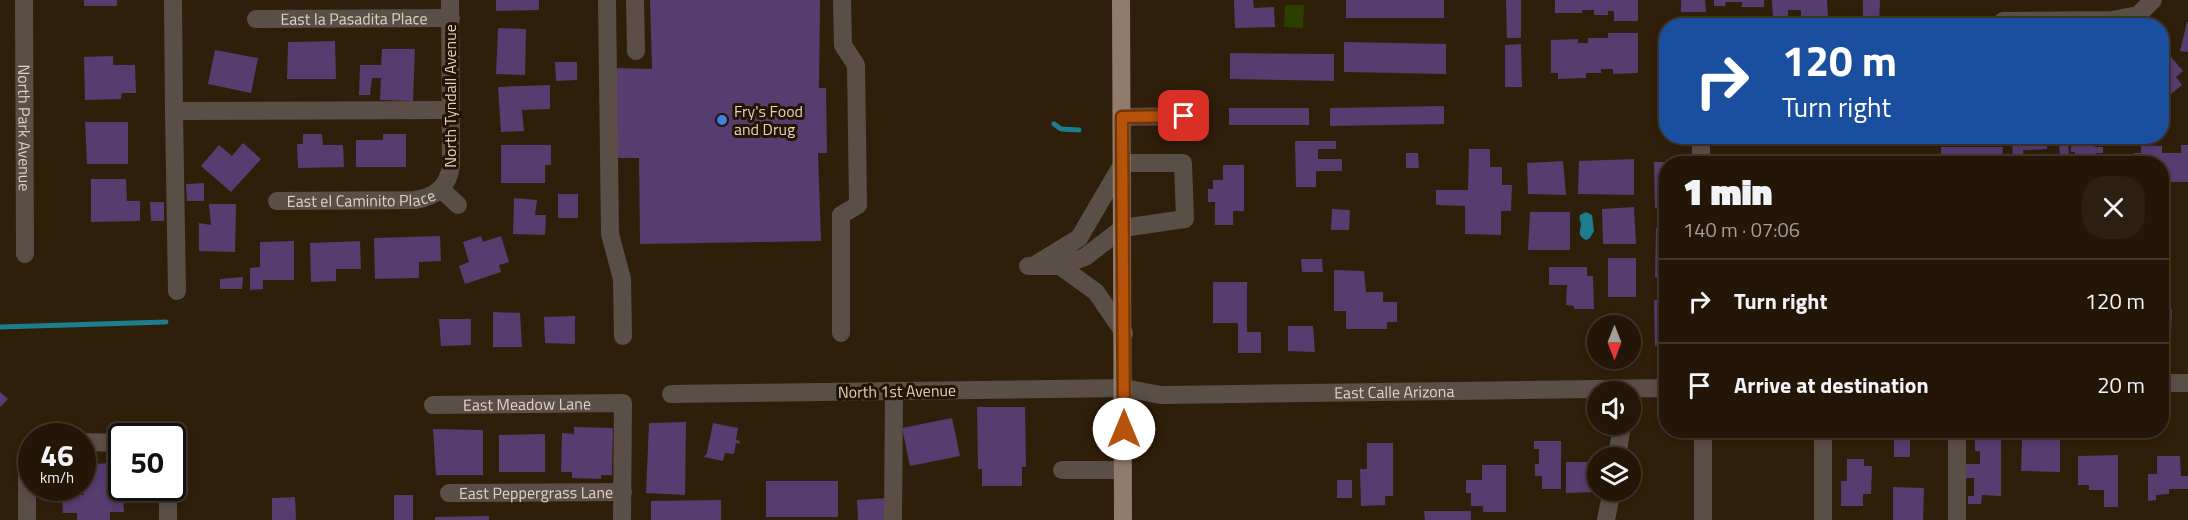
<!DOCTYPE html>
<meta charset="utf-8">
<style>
:root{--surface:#231607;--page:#2b1f11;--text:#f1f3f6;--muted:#a39f9b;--line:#403528}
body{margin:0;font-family:"Titillium Web",sans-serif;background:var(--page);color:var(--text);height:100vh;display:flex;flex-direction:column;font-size:22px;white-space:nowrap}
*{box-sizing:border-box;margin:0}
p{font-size:20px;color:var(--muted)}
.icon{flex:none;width:33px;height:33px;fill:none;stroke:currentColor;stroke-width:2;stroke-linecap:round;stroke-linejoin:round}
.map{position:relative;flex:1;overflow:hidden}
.details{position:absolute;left:1659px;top:156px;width:510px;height:282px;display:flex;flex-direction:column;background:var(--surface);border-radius:24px;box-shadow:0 3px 9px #0003,0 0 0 2px var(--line)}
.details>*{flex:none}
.top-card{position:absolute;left:1659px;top:18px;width:510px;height:126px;border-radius:24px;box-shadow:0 3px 9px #0003,0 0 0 2px var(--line);background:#1a4fa0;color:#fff;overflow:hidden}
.needle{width:39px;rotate:180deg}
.fabs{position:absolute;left:1587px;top:315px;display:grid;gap:12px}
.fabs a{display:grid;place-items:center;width:54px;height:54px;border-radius:50%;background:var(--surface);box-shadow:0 3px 9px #0003,0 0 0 2px var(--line);font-size:30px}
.speed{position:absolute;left:18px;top:423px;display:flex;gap:12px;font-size:30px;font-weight:700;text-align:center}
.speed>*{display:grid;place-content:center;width:78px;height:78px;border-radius:50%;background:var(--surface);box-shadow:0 3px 9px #0003,0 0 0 2px var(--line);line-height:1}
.speed small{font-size:15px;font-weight:400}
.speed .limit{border:3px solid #111;border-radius:9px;background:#fff;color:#111}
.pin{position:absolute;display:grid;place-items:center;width:51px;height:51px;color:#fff;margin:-26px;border-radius:12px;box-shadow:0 3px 9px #0006}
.me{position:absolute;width:66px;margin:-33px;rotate:0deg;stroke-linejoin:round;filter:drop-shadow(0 0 4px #0008)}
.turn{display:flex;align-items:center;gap:21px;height:126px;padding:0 24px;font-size:27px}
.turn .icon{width:78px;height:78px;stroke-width:2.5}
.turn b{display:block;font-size:42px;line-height:51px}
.round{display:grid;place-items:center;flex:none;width:63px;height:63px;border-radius:24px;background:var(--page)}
.overview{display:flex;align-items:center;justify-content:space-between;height:102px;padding:0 24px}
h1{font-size:36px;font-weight:800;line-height:45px}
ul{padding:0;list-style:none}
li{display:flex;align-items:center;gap:18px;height:84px;padding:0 24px;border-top:2px solid var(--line)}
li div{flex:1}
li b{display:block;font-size:22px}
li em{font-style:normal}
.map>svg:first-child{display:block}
.green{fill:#2c3f01}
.water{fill:#1c7d8d}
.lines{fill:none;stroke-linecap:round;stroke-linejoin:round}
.stream{stroke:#1c7d8d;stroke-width:5}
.building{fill:#553d70}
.minor{stroke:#5a4f47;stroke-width:18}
.major{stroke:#917b6c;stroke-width:18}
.route-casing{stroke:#753606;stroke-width:15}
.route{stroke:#b45309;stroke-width:10}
.shop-dot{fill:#3f7fe0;stroke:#251402;stroke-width:2}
.labels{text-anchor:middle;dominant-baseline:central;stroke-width:6;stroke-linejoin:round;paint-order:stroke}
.street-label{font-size:16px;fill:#ded3c6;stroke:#251402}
.poi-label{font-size:16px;fill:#ded3c6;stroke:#251402;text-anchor:start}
</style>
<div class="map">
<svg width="2188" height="520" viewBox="0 0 2188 520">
<rect width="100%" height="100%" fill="#2f1e09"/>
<path class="green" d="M1285,5H1304L1303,28L1284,27Z"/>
<path class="water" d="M1586,212L1592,215L1594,231L1590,238L1586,240C1576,234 1581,232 1581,223C1580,221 1579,218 1580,215Z"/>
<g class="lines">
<g class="stream">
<path d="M1054,124L1061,129L1079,130"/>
<path d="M0,327L166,322"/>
</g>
</g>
<g class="building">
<rect x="84" y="0" width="33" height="6"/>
<path d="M496,0H539V10L496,11Z"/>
<path d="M650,0H820L819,88H826L827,153H818L821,241L640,244L639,158H617L615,68L652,69Z"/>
<path d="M1234,0H1253L1254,8L1274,7L1275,27L1235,28Z"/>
<rect x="1346" y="0" width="98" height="18"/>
<path d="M1506,0H1521V38H1507Z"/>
<path d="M1555,0H1638V21H1614V11H1608V15H1594V10H1582V13H1555Z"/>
<path d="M1681,0H1705L1706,12H1681Z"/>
<path d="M1714,0H1764V7H1741L1743,2H1726L1725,6H1714Z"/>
<path d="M1772,0H1827L1828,18L1813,20V17H1801V10H1788V19H1773Z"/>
<path d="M1863,0H1880L1879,26H1863Z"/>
<path d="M1936,19L1937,26H1909V24Z"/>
<rect x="1684" y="20" width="21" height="6"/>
<path d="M2187,22H2188V52L2180,51Z"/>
<path d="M498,28L526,29L525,75L496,74Z"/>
<path d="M1608,33H1638V73L1613,74V69H1601V73H1586V78L1558,79V73H1551V40L1578,39V43H1588V38H1608Z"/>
<path d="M335,41L336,79H287L288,42Z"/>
<path d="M1344,42L1446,44V74L1344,72Z"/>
<path d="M1521,44L1522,87H1505V45Z"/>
<path d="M382,49H415L413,101L380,100L381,78H372L370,95H359L360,65H381Z"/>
<path d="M215,50L258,58L251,93L208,84Z"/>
<path d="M2166,51L2183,71L2176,77L2182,85L2164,100L2162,96V55Z"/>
<path d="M1230,53L1334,54V81L1230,79Z"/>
<path d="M113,56V65H135L136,93H122L121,99L85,100L84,57Z"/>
<path d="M555,62H577V80L556,81Z"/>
<path d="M550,85V109L522,110L524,131L501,132L498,87Z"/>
<path d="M1444,106V124L1330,126V108Z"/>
<rect x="1229" y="108" width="80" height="17"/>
<path d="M85,122H128V164H87Z"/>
<path d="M303,134H322L323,145H343L344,167L298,168L297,144H303Z"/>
<path d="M383,134H406V167H356V140H383Z"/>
<path d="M2046,137L2047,149L2023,150L2024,162H2013L2012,139Z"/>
<path d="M2071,139H2094L2095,147H2103V153H2096L2097,161H2074L2075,152H2071Z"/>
<path d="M2068,140L2069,159H2060L2059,141Z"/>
<path d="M1295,141H1336V149H1318V159H1342V171H1316V187H1296Z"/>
<path d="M243,143L261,159L231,192L201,166L219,145L232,156Z"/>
<path d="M501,145H551V165H545V183H501Z"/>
<path d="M2141,145L2162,146V153H2181V145H2188V182H2162V164H2134V153H2141Z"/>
<path d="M1941,147H2003L2002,161H1941Z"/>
<path d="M1469,149H1490V167H1502V185H1512L1511,211H1501V235L1465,234V206L1436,205V190H1468Z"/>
<path d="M1406,153H1418L1419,168H1406Z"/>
<path d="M1634,159V195L1578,194L1579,161Z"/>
<path d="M1563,161L1566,195L1528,194L1527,163Z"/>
<rect x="1723" y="161" width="31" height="3"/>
<path d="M1654,162H1666V208H1655Z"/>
<path d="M1223,165H1244V211H1233V225H1215V202H1208V189H1213V180H1223Z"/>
<path d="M91,179H126L127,201H140V221L91,222Z"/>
<path d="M204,183V201H187L186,184Z"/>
<rect x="2162" y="191" width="2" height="16"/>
<rect x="558" y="194" width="20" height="24"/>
<path d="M514,198L537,200L535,215H546L545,235L513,234Z"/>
<path d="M150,202H164V221H151Z"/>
<path d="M209,204H236L235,252L199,251V223L211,225Z"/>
<path d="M1634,207L1636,244H1603L1602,209Z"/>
<path d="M1332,209L1350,210L1349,230H1331Z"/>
<path d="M1530,212H1570V250H1528Z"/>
<path d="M1656,228L1666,229V278L1655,277Z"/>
<path d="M440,236L441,261L419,262V278L375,279L374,238Z"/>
<path d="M481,236L483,242L501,236L509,262L499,265L501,272L465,284L459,266L469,262L463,242Z"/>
<path d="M294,241V280H263V289L250,290V268L260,267V242Z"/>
<path d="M360,241L361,269H336V281L311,282L310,243Z"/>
<rect x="1608" y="258" width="28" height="39"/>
<path d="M1301,259H1322L1323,272H1302Z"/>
<path d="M1549,267H1587V276H1593L1594,309H1574V306L1566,305L1567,285H1549Z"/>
<path d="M1334,270L1364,271L1366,292H1383V302H1397V322H1387V329H1346V311H1334Z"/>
<path d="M243,277L242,289H220V279Z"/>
<path d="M1213,282H1247V332H1261V353H1238V323H1213Z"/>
<path d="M1654,300H1666V345L1655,346Z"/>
<path d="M2162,308L2172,309L2171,337L2162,336Z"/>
<path d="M493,312L520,313L522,347H493Z"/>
<path d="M575,316V344L545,343L544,317Z"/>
<path d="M439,319H471V345L441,346Z"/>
<path d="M1288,326H1313L1315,352L1288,351Z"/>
<path d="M0,392L8,399L0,407Z"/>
<path d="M977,407H1025L1026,467H1022V486H982V469H978Z"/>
<path d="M952,418L960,456L910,466L902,428Z"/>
<path d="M686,422L685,495L646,493L649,423Z"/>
<path d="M713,423L738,428L736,440L740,441L739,444L736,443L734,454L725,453L723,461L704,457L707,453Z"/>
<path d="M574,427L613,428L612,475H601V479L572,478V472H561L562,433L574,434Z"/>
<path d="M433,429L483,430V475H436Z"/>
<path d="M1966,430L2001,432V496L1982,495L1981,504H1968V496H1974V478H1964V464H1980V451H1975V434L1966,433Z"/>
<rect x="1894" y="433" width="16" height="24"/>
<path d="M545,434V472H499V435Z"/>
<path d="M2022,440H2060V472L2021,471Z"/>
<path d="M1534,441H1561V489H1542V476H1535V464H1539V449H1534Z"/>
<path d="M1367,443H1393V496H1385V505L1361,506L1360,469H1367Z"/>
<path d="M2118,455V507H2104V490H2089V485H2078V456Z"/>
<path d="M2157,456H2180L2181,476H2188V489H2169V494L2156,495V500L2148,501V474H2157Z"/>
<path d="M1847,459H1864V466H1872L1871,494H1863V506H1841V481H1847Z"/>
<path d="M1566,462H1598V492L1566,493Z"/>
<path d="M121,463L124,512H110V520H77V513H63L62,495H84L82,470H86V464Z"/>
<path d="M1482,465H1506V512H1483V506H1471V493H1466V480H1482Z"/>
<rect x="1337" y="480" width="15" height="18"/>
<rect x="766" y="481" width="72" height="36"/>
<path d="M1893,487L1924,488L1923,520H1893Z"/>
<rect x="394" y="495" width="19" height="25"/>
<path d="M295,497L296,520H272V498Z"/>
<path d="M887,498V520H858L857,500Z"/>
<path d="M721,500V520H651V501Z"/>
<path d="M1424,511H1471V520H1425Z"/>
<path d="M489,516V520H435V517Z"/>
</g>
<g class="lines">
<g class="minor">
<path id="s1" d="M24,0L25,254"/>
<path d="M173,0L174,111L451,110"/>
<path d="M607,0L610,234L622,279L623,336"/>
<path d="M635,0L636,51"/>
<path id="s2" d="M256,19L451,18"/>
<path d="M2003,21L2112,20L2138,15L2153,0"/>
<path d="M174,111L177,291"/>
<path d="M1122,117L1184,116"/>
<path d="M1701,148V164"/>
<path d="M441,189L458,205"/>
<path id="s3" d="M277,201L415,200C435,197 448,187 451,166L450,0"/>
<path d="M1028,266H1060L1085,257L1123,228L1185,219L1183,163H1123L1079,238L1033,266"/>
<path d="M1060,266L1096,292L1124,333"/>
<path d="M841,333V215L858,205L856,65L843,45L842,0"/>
<path d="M2162,383H2188"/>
<path id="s4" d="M671,394L1124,388L1161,395L1666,388"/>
<path id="s5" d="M433,405L623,403L622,520"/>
<path d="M1703,430V520"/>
<path d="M1957,430V520"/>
<path d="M82,442L122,443"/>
<path d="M1617,458L1622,424"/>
<path d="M1062,470H1123"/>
<path d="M168,488V520"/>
<path id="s6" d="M449,493L623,492"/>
<path d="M27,520V474L32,464"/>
<path d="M893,520L894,391"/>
<path d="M1606,520L1612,490"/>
<path d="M1823,520V430"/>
</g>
<path class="major" d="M1121,0L1123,520"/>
</g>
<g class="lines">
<g class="route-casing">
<path id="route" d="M1124,429L1122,117L1184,116"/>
</g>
<use href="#route" class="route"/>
</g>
<circle class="shop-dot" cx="722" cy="120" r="6"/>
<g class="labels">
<g class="street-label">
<text stroke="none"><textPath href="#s2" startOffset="98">East la Pasadita Place</textPath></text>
<text transform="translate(450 96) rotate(-90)">North Tyndall Avenue</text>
<text stroke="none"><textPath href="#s1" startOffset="128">North Park Avenue</textPath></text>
<text stroke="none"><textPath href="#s3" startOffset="84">East el Caminito Place</textPath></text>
<text transform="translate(897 391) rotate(-1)">North 1st Avenue</text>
<text stroke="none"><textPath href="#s4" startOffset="724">East Calle Arizona</textPath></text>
<text stroke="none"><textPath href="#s5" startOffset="94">East Meadow Lane</textPath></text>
<text stroke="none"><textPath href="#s6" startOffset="87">East Peppergrass Lane</textPath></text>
</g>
<g class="poi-label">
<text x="734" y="111">Fry's Food<tspan x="734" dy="18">and Drug</tspan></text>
</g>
</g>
</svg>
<div class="fabs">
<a><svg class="needle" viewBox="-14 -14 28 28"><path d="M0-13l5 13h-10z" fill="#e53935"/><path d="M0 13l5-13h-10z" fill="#a39f9b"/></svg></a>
<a><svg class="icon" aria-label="sound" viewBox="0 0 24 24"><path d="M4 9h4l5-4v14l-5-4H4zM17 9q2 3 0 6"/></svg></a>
<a><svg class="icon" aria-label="layers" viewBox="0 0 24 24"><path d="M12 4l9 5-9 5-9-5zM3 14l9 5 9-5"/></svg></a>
</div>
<div class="speed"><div>46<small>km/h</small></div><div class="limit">50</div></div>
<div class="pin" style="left:1184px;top:116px;background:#d93025"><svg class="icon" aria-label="arrive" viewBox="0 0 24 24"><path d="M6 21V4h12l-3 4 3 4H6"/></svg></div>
<svg class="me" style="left:1124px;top:429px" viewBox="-20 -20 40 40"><circle r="19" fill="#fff"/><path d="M0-13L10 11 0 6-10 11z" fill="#b45309"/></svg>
<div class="top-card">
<div class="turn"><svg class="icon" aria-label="right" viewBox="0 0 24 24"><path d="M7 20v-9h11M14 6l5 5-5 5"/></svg><div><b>120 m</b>Turn right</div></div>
</div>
<section class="details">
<div class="overview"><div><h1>1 min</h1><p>140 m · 07:06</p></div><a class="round"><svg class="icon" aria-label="close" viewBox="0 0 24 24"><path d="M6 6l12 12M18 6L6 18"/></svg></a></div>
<ul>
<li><svg class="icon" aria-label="right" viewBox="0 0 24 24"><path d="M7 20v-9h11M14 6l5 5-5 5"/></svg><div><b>Turn right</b></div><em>120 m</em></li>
<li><svg class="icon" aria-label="arrive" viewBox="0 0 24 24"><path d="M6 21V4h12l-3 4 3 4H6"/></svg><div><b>Arrive at destination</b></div><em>20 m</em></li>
</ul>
</section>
</div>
